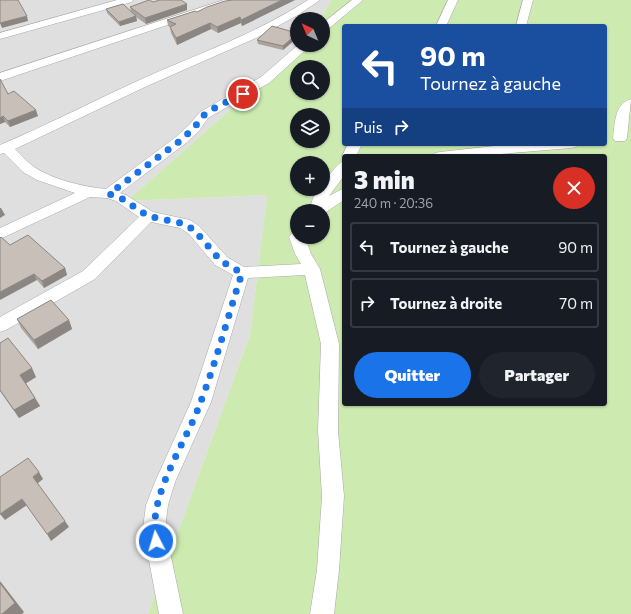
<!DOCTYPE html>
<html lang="fr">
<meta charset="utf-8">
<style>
:root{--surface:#171b24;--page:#20242c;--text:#f1f3f6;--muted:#9ea1a6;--line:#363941;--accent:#1a73e8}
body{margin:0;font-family:Commissioner,sans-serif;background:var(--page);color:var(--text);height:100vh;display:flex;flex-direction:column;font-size:15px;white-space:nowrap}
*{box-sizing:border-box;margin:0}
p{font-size:13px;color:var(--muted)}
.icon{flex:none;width:22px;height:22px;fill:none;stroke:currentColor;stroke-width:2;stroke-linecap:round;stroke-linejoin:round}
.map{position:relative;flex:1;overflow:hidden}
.side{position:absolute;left:342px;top:154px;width:265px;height:252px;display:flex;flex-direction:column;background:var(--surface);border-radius:4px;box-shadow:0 1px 3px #0004}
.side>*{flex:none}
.banner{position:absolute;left:342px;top:24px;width:265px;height:122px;border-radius:4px;box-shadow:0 1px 3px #0004;background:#1a4fa0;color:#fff;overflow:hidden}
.needle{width:26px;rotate:316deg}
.buttons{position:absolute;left:290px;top:12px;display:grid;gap:8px}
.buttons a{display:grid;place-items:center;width:40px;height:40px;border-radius:50%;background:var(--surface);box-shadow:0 1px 3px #0004;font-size:20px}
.pin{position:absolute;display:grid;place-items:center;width:34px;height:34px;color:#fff;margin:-17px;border:2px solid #fff;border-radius:50%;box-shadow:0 1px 4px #0007}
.me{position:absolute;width:44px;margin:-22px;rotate:355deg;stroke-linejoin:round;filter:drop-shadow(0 0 3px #0008)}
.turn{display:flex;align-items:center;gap:14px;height:84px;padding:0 12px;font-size:18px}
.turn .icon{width:52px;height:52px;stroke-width:2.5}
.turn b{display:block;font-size:28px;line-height:34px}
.then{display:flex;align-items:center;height:38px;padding:0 12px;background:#0003;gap:8px;font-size:15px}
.round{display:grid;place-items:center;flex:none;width:42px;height:42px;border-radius:21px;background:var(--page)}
.summary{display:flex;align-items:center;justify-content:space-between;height:68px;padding:0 12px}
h1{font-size:24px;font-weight:800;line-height:30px}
.button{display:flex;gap:8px;margin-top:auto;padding:8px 12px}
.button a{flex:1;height:46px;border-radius:24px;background:var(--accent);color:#fff;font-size:16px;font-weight:800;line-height:46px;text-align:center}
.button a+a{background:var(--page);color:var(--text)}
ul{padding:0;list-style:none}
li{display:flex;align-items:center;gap:12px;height:50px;margin:0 8px 6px;padding:0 4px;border:2px solid var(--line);border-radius:4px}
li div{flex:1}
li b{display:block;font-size:15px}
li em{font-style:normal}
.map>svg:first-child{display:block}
.residential{fill:#e0dfdf}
.grass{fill:#cdebb0;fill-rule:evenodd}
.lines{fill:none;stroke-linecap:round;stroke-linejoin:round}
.minor-casing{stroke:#a9a9a9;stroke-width:1}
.minor{fill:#fff;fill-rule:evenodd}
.wall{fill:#aba49e}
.shaded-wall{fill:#8b8681}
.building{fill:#c7bfb8;stroke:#8b8681}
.route{stroke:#1a73e8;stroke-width:7;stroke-dasharray:0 12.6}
</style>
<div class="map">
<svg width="631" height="614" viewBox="0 0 631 614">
<rect width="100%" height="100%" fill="#f2efe9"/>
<path class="residential" d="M0,0H331L321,19H297V45H303L127,201L267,195L250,335L148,614H0Z"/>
<path class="grass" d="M331,0H631V614H148L250,335L267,195L127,201L303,45H323V19H321ZM344,26H605V144H344ZM297,67H323V93H297ZM297,115H323V141H297ZM344,156H605V404H344ZM297,163H323V189H297ZM297,211H323V237H297Z"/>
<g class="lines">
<g class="minor-casing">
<g id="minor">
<path d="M117,0H133L132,2L0,39V33Z"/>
<path d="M224,0H251L250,2L225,6L212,10L0,81V73Z"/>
<path d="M308,0H320L298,15L256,38L147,86L15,149C20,154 26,161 33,166C50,179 84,187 106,189L176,137L189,125L200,112L261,77L298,45H311L269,83L208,118L199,131L186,143L120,193L126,195L153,212L190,220L199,226L227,257L244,267L301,264L295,254L289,237L292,233L297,232V237H305L311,254L320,269L339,344L338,431L344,496L339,570L334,614H310L317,570L322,496L318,431L321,344L305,275L248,278L211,402L175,482L168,505L165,528L183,614H159L143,528L146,505L155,482L191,402L233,275L215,265L189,234L180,228L151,222L95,279L6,330L0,332V317L83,271L139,217L116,201L107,198L90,197L0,239V228L75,193L37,180L23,172L4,153L0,154V145C50,124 97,99 146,77C201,53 257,33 308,0Z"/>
<path d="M352,0H363L327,30L323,31V23Z"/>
<path d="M448,0H458L446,26H436Z"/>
<path d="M523,0H533L526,26H516Z"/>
<path d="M631,99L627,138L625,141H615L613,138C615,124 614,104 631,99Z"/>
<path d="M348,144H362L356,156H344V159L342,156Z"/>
<path d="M512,144H578L576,147L571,148L477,156H433L435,153L440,152Z"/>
<path d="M344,161V176L329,196L344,188V200L323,214V211H309L313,198L319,189H323C323,182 337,163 344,161Z"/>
</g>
</g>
<use href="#minor" class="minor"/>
</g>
<g class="wall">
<path d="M295,0L242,26L241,23L218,33L211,29L177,45L171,33L170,27L168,26L167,20Z"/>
<path d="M187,4V10L146,24L136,17L137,21L120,26L107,13L106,9L131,12L130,7Z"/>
<path d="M297,33V38L283,50L258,44L257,40Z"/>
<path d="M0,79L8,94L38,116L10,127L5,122L0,124Z"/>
<path d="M10,245L65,268L67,275L44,288L37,280Z"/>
<path d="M17,319L69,320L72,329L38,349L21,328Z"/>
<path d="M0,343L36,377L26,383L35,398L40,406L19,418L0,391Z"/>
</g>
<g class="shaded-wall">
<path d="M282,0H295L242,26L241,20Z"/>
<path d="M187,4V10L146,24L145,18Z"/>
<path d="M27,16L28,21L2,28L0,23Z"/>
<path d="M136,16L137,21L120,26L119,22Z"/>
<path d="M240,17L241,23L218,33L217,27Z"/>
<path d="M210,23L211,29L177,45L176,38Z"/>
<path d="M297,34V38L283,50V46Z"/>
<path d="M36,110L38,116L10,127L8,121Z"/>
<path d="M3,116L5,122L0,124V118Z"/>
<path d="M0,208H1L5,215L0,218Z"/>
<path d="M65,268L67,275L44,288L42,281Z"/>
<path d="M34,274L37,280L0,300V292Z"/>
<path d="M69,320L72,329L38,349L34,340Z"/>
<path d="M32,368L36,377L25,384L20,375Z"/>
<path d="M35,398L40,406L19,418L14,410Z"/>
<path d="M39,472L43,479L37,484L33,477Z"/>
<path d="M22,499L27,505L5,520L0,514Z"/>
<path d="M65,521L69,527L51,541L47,534Z"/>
<path d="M0,581L24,612L22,614H2Z"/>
</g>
<g class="building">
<path d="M0,0H18L27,16L0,23Z"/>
<path d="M149,0L153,2L160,0H181L187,4L145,18L130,7Z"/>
<path d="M233,0H282L241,20L240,17L217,27L210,23L176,38L170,27L176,24L167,20L195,11L197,12L207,7L225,1Z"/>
<path d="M123,4L136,16L119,22L106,9Z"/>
<path d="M272,26L297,33V34L283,46L257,40Z"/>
<path d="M0,79L8,94L14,91L36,110L8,121L3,116L0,118Z"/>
<path d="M28,235L65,268L42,281L34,274L0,292V238L1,237L10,245Z"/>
<path d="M51,300L69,320L34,340L17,319Z"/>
<path d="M8,338L32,368L20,375L35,398L14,410L0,390V343Z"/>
<path d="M28,458L39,472L33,477L65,521L47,534L22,499L0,514V477Z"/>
<path d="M0,583L15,603L2,614H0Z"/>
</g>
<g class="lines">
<path class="route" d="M156,541C147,495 186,444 201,401C217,359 228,316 242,273L221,261L194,230L185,224L148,216L121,198L109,194L181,140L194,128L204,115L216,107L243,94"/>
</g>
</svg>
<div class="buttons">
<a><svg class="needle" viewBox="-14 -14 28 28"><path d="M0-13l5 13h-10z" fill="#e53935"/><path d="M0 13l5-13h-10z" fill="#9ea1a6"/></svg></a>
<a><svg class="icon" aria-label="search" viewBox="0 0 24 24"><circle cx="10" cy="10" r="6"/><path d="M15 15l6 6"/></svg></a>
<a><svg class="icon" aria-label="layers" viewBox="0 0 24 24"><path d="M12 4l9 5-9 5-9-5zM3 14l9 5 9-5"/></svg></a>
<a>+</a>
<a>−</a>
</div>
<div class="pin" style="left:243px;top:94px;background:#d93025"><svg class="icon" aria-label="arrive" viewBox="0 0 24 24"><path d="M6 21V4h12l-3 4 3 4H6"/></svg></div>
<svg class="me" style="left:156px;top:541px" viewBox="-20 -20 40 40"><circle r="17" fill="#1a73e8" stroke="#fff" stroke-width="3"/><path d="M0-11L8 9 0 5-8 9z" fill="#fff"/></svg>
<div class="banner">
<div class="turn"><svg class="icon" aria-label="left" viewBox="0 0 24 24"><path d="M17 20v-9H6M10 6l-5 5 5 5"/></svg><div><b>90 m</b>Tournez à gauche</div></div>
<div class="then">Puis<svg class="icon" aria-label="right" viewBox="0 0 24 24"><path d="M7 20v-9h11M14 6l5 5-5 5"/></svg></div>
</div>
<section class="side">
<div class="summary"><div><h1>3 min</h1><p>240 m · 20:36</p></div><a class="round" style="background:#d93025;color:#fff"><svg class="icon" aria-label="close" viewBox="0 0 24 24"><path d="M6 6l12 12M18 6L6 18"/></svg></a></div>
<ul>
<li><svg class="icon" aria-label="left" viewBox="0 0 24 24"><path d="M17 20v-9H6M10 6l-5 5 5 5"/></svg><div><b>Tournez à gauche</b></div><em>90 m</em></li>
<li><svg class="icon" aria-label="right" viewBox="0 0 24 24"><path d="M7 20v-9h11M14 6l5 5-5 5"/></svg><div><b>Tournez à droite</b></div><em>70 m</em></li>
</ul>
<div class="button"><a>Quitter</a><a>Partager</a></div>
</section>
</div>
